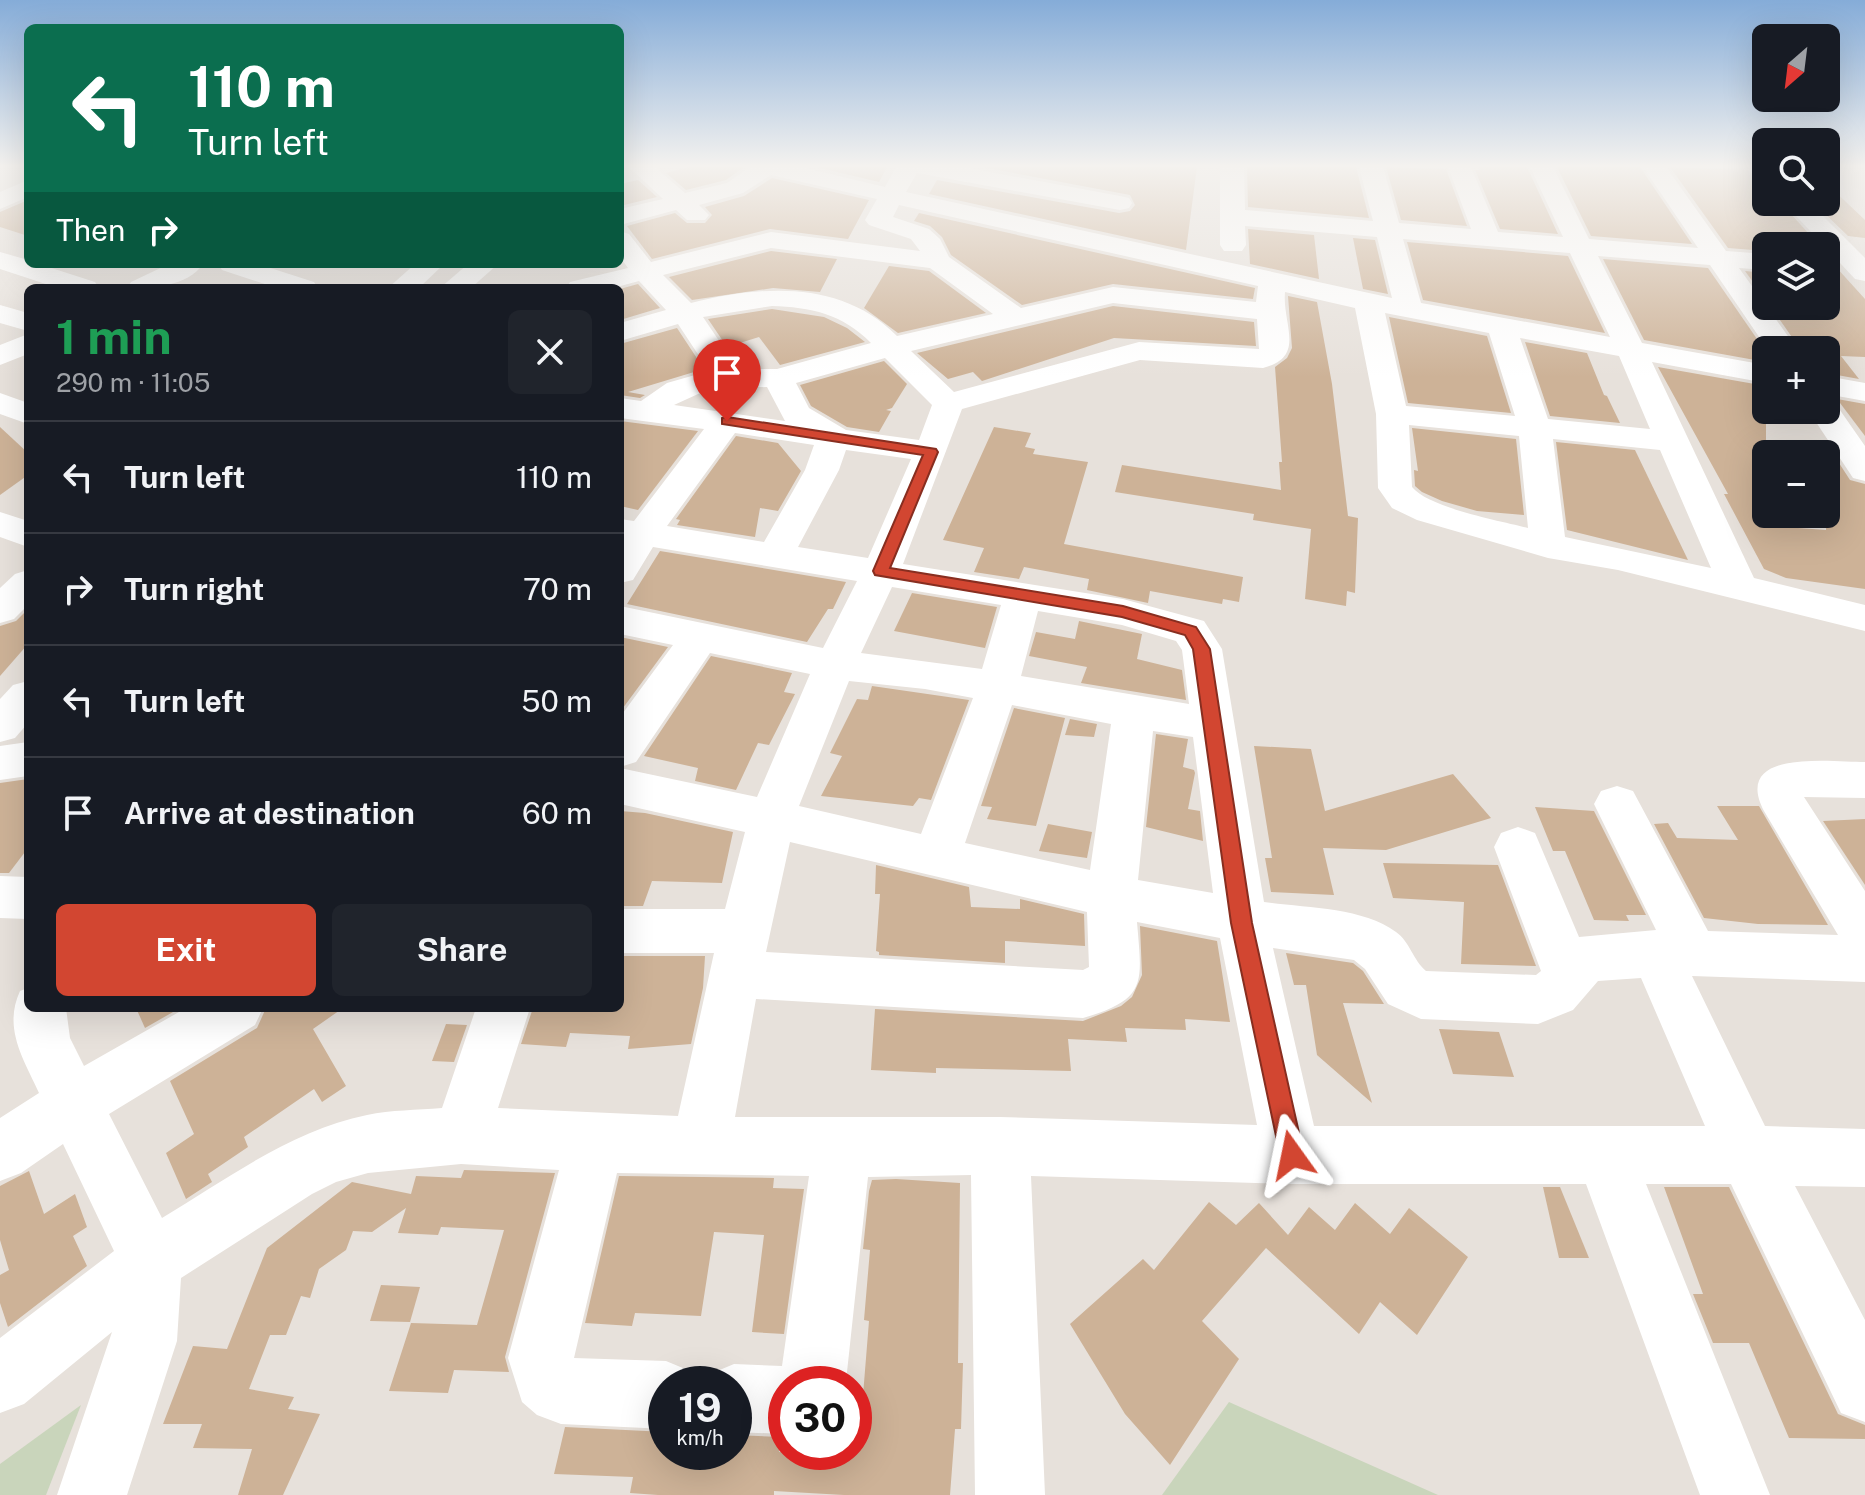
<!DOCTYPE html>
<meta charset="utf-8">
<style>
:root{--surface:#171b24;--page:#20242c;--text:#f1f3f6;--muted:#9ea1a6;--line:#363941;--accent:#d24631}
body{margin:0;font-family:"Public Sans",sans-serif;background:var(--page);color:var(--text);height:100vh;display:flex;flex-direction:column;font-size:30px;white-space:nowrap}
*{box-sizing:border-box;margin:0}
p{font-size:26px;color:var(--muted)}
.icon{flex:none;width:44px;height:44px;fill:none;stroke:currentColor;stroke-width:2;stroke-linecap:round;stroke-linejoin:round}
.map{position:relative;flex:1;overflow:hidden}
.drawer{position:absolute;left:24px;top:284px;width:600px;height:728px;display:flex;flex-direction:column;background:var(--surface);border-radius:12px;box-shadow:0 8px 32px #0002}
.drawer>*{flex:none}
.hud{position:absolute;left:24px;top:24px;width:600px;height:244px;border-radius:12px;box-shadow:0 8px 32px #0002;background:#0b6e4f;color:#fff;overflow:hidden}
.needle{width:52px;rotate:208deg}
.buttons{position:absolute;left:1752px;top:24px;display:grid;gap:16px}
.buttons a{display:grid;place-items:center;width:88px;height:88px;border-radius:12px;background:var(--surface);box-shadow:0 8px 32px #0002;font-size:40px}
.speed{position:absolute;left:648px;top:1366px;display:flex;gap:16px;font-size:40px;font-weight:700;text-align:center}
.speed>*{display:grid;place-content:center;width:104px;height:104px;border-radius:50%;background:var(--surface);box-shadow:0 8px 32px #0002;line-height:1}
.speed small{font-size:20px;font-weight:400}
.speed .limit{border:12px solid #d22;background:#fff;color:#111}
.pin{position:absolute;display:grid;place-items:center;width:68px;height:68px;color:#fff;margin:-82px -34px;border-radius:50% 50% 50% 0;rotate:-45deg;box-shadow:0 0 8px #0007}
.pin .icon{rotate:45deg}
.me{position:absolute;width:88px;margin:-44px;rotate:348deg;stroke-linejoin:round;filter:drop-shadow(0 0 6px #0008)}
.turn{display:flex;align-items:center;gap:28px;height:168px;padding:0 32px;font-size:36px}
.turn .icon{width:104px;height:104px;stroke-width:2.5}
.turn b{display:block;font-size:56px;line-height:68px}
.then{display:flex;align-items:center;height:76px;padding:0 32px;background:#0003;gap:16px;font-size:30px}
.round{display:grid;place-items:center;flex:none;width:84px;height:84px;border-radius:12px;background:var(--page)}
.overview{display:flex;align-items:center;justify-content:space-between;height:136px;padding:0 32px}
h1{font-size:48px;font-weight:700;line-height:60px;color:#1e9e55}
.button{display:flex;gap:16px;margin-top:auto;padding:16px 32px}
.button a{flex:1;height:92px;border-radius:12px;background:var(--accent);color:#fff;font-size:32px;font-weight:700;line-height:92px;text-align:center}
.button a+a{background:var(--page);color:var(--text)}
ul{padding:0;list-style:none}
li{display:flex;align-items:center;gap:24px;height:112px;padding:0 32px;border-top:2px solid var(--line)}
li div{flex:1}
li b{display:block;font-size:30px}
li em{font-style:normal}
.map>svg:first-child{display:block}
.green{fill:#c9d5bb}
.building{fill:#cdb297}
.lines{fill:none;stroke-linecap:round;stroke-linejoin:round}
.minor{fill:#fff;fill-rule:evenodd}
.route{fill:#d24631;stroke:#882e20;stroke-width:2}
</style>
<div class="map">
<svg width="1865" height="1495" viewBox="0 0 1865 1495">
<rect width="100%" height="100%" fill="#e7e1db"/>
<g class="green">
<path d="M1229,1402L1438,1495H1162Z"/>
<path d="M81,1405L46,1495H0V1464Z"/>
</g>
<g class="building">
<path d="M689,167H744L726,180L686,190L666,173Z"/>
<path d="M816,167H887L879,182Z"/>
<path d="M982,167H1197L1186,250L929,194L937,180L1119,213L1130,211L1135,205L1130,195Z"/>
<path d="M1247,167H1356L1369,218L1248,207Z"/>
<path d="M1386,167L1446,169L1467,226L1401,220Z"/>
<path d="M1479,167H1527L1558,234L1500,229L1475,170H1480Z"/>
<path d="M1557,167H1640L1692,244L1591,236Z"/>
<path d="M1670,167L1749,170L1757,179L1766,181V202H1780L1820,246L1766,245V251L1728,248Z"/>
<path d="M772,178L869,200L848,239L770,229L652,259L627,226L675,213L687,223H705L712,215L705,207L744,196Z"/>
<path d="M638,180L657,197L620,206V184Z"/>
<path d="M1826,183L1865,220V238L1848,236L1813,202H1826Z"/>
<path d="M28,200V236L0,227V212Z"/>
<path d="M919,213L1255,288L1253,299L1113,284L1022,305L951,255L942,237L930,226L914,221Z"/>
<path d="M1248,229L1314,235L1319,279L1250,264Z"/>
<path d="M1353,238L1375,240L1388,294L1363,289Z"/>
<path d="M1407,242L1568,256L1605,333L1423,300Z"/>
<path d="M771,251L837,259L820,292L773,288L692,300L669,277Z"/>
<path d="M1826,256L1865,299V357L1841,356L1859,379L1826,373V350H1801L1770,306H1826Z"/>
<path d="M1603,259L1708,268L1766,352V362L1644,340Z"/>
<path d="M889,266L929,271L986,313L898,333L864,308Z"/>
<path d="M1745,271L1766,273V300Z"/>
<path d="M638,284L660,308L620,320V289Z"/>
<path d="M1288,296L1317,302L1332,384L1348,516L1358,518L1355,593L1347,591L1346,606L1305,599L1311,529L1253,520L1254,514L1115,492L1122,465L1281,490L1279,462H1282L1275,367L1287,358L1292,348Z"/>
<path d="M1113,306L1254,322L1256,346L1114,338L982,381L973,372L948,379L917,353Z"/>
<path d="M772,309L824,317L847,328L865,342L780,365L759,337L727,347L708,319Z"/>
<path d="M1389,317L1487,336L1511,413L1408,403Z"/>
<path d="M677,328L704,369L628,392L645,395L640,398L620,395V344Z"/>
<path d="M1525,342L1587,353L1604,395L1607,396L1620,423L1550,416Z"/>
<path d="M884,361L907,384L892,408L886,410L891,411L879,432L847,427L811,406L800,385Z"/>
<path d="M1658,367L1766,386V514H1777L1784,527L1826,530V443L1850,480L1865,484V589L1786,578L1764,569L1724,494H1728Z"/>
<path d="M1837,399L1865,404V436Z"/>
<path d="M620,421L698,431L638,510L620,506Z"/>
<path d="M0,427L28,453V475L0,495Z"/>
<path d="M994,427L1031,433L1025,447L1035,449L1033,454L1088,462L1064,544L1243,577L1239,602L1223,599L1222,604L1150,591L1148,603L1087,590L1089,579L1024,567L1019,579L974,572L984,548L943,540Z"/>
<path d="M1412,428L1516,439L1524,515L1477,511L1442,501L1422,492L1415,486L1414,470L1418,471Z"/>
<path d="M736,436L778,443L801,471L778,511L760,508L755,537L677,525L680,520L676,519Z"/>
<path d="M1556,442L1635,450L1688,560L1567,530Z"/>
<path d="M660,551L846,582L833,609H828L807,642L627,604Z"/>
<path d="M912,593L997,607L985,648L894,631Z"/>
<path d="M28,609V644L0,676V626L16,621Z"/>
<path d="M1079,621L1142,634L1137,659L1182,670L1186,700L1081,683L1087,667L1029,656L1036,632L1075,639Z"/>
<path d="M620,637L668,647L620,712Z"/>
<path d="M711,656L792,673L784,692L795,694L769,745L758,743L736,790L695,781L698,768L644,756Z"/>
<path d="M872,686L969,700L931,800L919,798L913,806L821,796L842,756L830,753L857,699L868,700Z"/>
<path d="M1014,708L1065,718L1036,826L987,819L992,807L981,806Z"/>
<path d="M1070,719L1097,724L1094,737L1065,735Z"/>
<path d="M1156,734L1188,739L1183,767L1194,770L1195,773L1188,809L1200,811L1203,841L1146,827Z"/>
<path d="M1254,746L1311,749L1325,811L1453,774L1491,818L1386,850L1323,848L1334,895L1271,892L1265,858H1272Z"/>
<path d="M28,779V848L9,873H0V783Z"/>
<path d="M1717,806H1759L1828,925L1758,924L1704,918L1654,824L1668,823L1677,838L1738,840Z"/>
<path d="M1535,807L1594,811L1646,915H1626L1629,921L1594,920L1565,851H1553Z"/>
<path d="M620,811L645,813L733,832L722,883L652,881L643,906H620Z"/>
<path d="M1865,819V885L1823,821Z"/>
<path d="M1048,824L1092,832L1087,858L1039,851Z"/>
<path d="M1383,863L1498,865L1536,966L1461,964L1464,902L1393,898Z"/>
<path d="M876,865L969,887L971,907L1020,909V899L1084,914L1085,946L1005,941V963L879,955V952L876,951L880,894H875Z"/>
<path d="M1140,926L1217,941L1230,1022L1185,1019L1186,1030L1125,1028L1127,1042L1068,1039L1071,1071L936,1068V1073L871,1070L875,1009L1083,1021L1121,1006L1132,997L1142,975Z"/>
<path d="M1286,953L1353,963L1363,971L1384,1004L1343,1003L1372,1103L1317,1055L1306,985H1294Z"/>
<path d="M620,956H705L703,988L691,1044L628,1049L630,1036L570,1033L566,1047L521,1044L533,1008H620Z"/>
<path d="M136,1008H180L145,1028Z"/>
<path d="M266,1008H343L313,1029L346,1086L322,1102L314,1089L244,1137L248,1147L208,1174L212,1182L186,1199L166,1153L194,1134L170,1081L257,1028Z"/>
<path d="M446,1024L467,1025L454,1062L432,1061Z"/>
<path d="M1439,1029L1499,1032L1514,1077L1453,1074Z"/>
<path d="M464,1170L555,1173L505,1357L509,1372L454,1370L448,1393L389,1391L411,1323L477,1325L504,1230L441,1227L438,1235L398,1233L406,1208L372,1232L353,1231L346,1250L319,1269L310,1298L301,1296L286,1335H270L249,1389L294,1397L288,1409L320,1414L283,1495H238L252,1449L193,1448L202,1424H163L193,1346L227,1349L267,1248L352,1182L411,1194L416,1176L461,1178Z"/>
<path d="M29,1171L44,1214L75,1194L87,1227L73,1236L87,1266L8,1327L0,1303V1275L9,1270L0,1240V1186Z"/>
<path d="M619,1176L774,1178L773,1188L804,1189L784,1334L752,1332L764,1235L714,1232L701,1316L635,1313L632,1326L585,1323Z"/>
<path d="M896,1179L960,1183L958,1363H963L961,1429H955L950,1495H844L774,1491V1495H658L630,1493L633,1477L554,1474L565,1427L666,1432V1452H734V1435L781,1437L779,1452H854V1420H861L869,1321L864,1320L870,1250L863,1249L869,1191L872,1180Z"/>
<path d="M1543,1187H1560L1589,1258H1559Z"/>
<path d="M1664,1187H1729L1838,1414L1865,1425V1439L1789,1438L1749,1343H1713L1693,1294H1703Z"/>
<path d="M1209,1202L1236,1225L1259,1203L1288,1235L1309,1207L1335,1230L1355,1203L1390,1234L1409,1208L1468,1257L1417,1335L1380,1302L1359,1334L1266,1248L1202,1321L1239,1359L1170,1465L1125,1414L1070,1324L1143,1259L1154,1270Z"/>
<path d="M381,1285L420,1287L410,1322L370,1321Z"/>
</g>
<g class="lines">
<g class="minor">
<path d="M629,167H655L685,193L727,183L750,167H801L885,187L896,167H963L1120,196L1129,198L1132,203L1129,208L1120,210L917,173L906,192L1392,298L1377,237L1245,226L1246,245L1242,251H1224L1220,245V167H1244L1245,210L1373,221L1359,167H1383L1399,223L1471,229L1448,167H1471L1498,232L1563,237L1530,167H1553L1589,239L1698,248L1643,167H1666L1726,251L1766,254V270L1739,268L1798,350H1768L1710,265L1598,256L1642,343L1766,365V383L1652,362L1754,578L1865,605V631L1618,570L1548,558L1417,520L1392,508L1378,488L1376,414L1355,308L1285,292C1282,324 1307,357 1263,368L1140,360L962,409L903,564L1123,599L1204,621L1222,649L1264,902C1305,908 1362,907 1396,932C1410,942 1413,960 1426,971L1536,975L1541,971L1494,847L1501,833L1518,827L1535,833L1579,937L1656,930L1594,804L1601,791L1617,786L1633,791L1708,931L1838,935L1764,811C1731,748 1832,762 1865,762V798L1804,797L1865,891V982L1692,976L1765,1126L1865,1129V1187L1795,1186L1865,1320V1422L1841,1413L1731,1184H1646L1770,1495H1700L1586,1184H1292L1031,1176L1045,1495H975L971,1175L868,1177L847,1372L842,1384H786V1434L734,1432V1384H706L710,1374L734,1364L782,1366L809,1176L617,1173L574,1358L666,1361L690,1371L695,1384H666V1429L561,1424L537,1415L522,1402L508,1358L559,1170L461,1164L368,1173L336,1182L312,1194L181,1278L177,1341L127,1495H57L112,1332L24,1404L0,1413V1338L114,1251L63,1144L21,1173L0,1181V1118L39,1093C23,1058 3,1028 20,991L28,988V1008H66L70,1038L84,1066L186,1008H263L255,1025L109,1114L162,1218C227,1179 292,1130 367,1115C391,1110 417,1110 442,1108L476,1008H530L498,1108L678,1116L714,953H620V909H725L745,832L620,804V768L757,797L810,674L710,653L636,762L620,767V717L673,645L620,634V606L823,648L857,581L653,547L633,580L620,583V519L634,521L704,429L620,418V398L641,401L667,383L709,371L678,324L620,341V323L666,310L639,281L613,288H566L570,282L628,268L620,257V231L629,234L651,262L771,232L920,251L911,239L869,225L865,220L877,199L771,175L743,193L699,205L709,215L705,220H687L676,210L620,225V209L663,199ZM899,205L1258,286L1256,302L1113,287L1021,308L949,257L940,239L929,229L893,217ZM1403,239L1570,253L1610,337L1421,303ZM771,248L930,268L993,314L897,336C842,280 763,285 691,303L663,275ZM1113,303L1257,319L1259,349L1139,342L954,392L911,351ZM772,306C810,307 843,314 871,343L777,369H738L703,317ZM1385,313L1489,333L1515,416L1406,406ZM1520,338L1619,356L1650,429L1548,419ZM885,358L932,405L919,440L846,430L809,408L796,383ZM767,387L785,421L674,405L709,389ZM1409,425L1519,436L1528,528C1501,521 1429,508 1412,487ZM735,433L814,445L805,470L764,542L667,526ZM1553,439L1660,450L1711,568L1565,537ZM846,450L911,459L868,558L798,547L839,470ZM892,587L1001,605L982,669L861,653ZM1038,611L1122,625L1176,641L1182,650L1189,704L1021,676ZM849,681L925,689L973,698L921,834L799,806ZM1012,705L1111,724L1090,870L965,843ZM1153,731L1193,737L1213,893L1138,880ZM790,842L1087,912L1089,967L1083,970L766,952ZM1137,922L1220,938L1257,1125L1000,1117H735L756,999L1083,1018C1148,999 1142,983 1137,922ZM1273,948L1354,960L1365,969L1388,1004L1421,1019L1538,1024L1573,1010L1598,981L1641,978L1705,1126H1314Z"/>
<path d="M1751,167H1766V178L1758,176Z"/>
<path d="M28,180V197L0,209V192Z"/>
<path d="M1783,202H1809L1865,258V281L1855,279Z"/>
<path d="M0,252L28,260V264H39L95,282L99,288H58L0,269Z"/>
<path d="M169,264H203C187,287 152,288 127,288L131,282Z"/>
<path d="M218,264H258L314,282L318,288H277L222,270Z"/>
<path d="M415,264H444L419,288H388Z"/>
<path d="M468,264H498L471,288H440Z"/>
<path d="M0,305L28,313V331L0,323Z"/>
<path d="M28,334V354L0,365V345Z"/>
<path d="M1826,376L1865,383V401L1826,394Z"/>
<path d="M0,393L28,403V424L0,414Z"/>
<path d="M1826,401L1835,403L1865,446V481L1853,478L1808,410H1826Z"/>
<path d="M0,512L28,521V547L0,537Z"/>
<path d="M28,570V605L14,619L0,623V588L15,574Z"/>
<path d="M28,681V723L15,738L0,742V699L13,685Z"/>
<path d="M28,742V776L0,780V746Z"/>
<path d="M0,876L28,877V919L0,918Z"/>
</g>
</g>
<linearGradient id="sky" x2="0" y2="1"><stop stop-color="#85acd8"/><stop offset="0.44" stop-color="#f4f2ef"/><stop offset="1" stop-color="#f4f2ef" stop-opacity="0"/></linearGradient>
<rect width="1865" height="377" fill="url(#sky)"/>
<path class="route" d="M727,417L936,449L938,452L890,568L1123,606L1196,627L1210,649L1252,923L1304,1155L1300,1163L1292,1167L1283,1163L1280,1155L1231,923L1193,649L1185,635L1122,617L875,575L873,571L923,455L722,424V418Z"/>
</svg>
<div class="buttons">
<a><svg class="needle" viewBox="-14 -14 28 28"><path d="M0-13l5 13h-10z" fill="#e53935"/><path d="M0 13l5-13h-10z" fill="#9ea1a6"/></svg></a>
<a><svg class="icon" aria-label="search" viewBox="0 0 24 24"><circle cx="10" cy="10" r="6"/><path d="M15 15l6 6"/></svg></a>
<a><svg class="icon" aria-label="layers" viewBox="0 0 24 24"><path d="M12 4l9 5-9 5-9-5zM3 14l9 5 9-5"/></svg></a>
<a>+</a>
<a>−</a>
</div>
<div class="speed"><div>19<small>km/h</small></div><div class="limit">30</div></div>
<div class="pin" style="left:727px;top:421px;background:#d93025"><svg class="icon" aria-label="arrive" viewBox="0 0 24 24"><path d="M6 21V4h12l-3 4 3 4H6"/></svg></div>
<svg class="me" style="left:1292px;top:1155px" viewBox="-20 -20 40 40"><path d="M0-17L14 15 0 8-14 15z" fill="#d24631" stroke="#fff" stroke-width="4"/></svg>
<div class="hud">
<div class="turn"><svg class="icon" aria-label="left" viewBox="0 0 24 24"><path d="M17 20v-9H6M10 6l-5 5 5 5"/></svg><div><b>110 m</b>Turn left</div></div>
<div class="then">Then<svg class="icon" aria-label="right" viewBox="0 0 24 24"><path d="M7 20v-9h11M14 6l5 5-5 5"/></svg></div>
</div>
<section class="drawer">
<div class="overview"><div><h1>1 min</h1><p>290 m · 11:05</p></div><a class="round"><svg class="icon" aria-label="close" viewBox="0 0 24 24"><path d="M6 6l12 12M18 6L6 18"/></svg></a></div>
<ul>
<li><svg class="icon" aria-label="left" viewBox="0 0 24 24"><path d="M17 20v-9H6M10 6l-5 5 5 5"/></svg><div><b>Turn left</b></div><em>110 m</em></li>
<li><svg class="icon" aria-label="right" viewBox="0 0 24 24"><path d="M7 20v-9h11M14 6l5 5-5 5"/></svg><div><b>Turn right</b></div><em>70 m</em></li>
<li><svg class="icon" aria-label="left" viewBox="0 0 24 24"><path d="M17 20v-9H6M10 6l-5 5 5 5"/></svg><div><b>Turn left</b></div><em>50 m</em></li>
<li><svg class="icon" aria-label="arrive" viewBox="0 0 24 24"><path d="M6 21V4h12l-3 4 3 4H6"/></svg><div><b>Arrive at destination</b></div><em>60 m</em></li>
</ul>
<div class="button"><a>Exit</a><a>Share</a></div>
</section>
</div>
